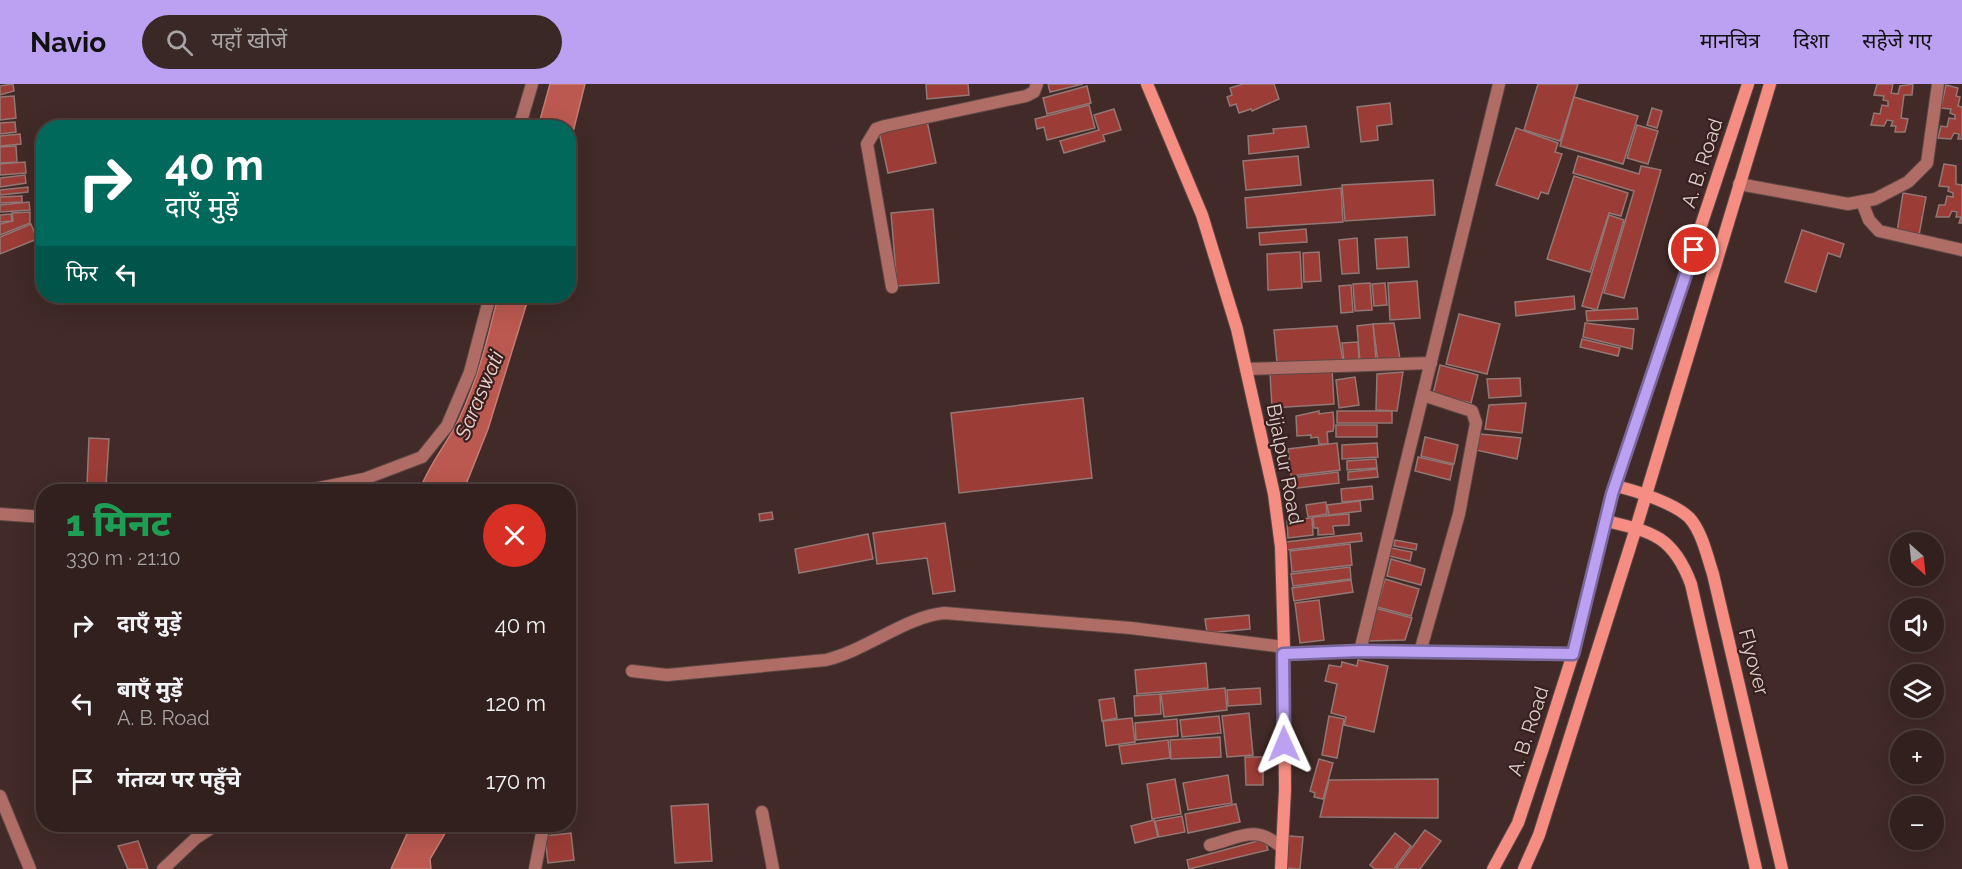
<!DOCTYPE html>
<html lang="hi">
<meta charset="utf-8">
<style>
:root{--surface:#31201d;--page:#392826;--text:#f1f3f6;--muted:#a8a3a4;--line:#4c3e3b;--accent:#bca0f2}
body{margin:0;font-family:Raleway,"Noto Sans Devanagari",sans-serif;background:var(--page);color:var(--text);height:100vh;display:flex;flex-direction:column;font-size:22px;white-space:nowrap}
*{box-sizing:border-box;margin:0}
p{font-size:20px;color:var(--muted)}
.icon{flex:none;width:33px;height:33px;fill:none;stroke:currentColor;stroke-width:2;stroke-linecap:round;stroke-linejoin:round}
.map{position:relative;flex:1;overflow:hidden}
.drawer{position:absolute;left:36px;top:400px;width:540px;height:348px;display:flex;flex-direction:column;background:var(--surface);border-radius:24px;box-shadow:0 6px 24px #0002,0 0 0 2px var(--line)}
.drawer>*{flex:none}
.top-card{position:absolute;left:36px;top:36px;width:540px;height:183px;border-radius:24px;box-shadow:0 6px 24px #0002,0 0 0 2px var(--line);background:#00695c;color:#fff;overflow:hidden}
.needle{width:39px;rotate:153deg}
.tools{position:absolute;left:1890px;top:448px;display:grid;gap:12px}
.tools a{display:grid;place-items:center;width:54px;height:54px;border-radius:50%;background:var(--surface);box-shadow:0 6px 24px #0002,0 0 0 2px var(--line);font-size:30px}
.pin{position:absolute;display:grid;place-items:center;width:51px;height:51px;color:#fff;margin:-26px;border:3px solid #fff;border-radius:50%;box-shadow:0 2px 6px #0007}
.me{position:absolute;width:66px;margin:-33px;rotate:359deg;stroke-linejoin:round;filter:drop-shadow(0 0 4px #0008)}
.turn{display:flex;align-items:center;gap:21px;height:126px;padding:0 30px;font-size:27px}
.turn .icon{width:78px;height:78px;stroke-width:2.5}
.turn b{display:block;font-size:42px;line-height:51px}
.then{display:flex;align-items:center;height:57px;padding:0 30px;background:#0003;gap:12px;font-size:22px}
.round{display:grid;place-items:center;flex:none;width:63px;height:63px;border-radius:32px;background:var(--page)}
.head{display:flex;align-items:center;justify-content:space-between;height:102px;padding:0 30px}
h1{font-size:36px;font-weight:800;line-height:45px;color:#1e9e55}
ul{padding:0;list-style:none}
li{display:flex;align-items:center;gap:18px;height:78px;padding:0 30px}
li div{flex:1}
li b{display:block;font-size:22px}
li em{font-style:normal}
header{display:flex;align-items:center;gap:36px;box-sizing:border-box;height:84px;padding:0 30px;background:var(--accent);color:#111}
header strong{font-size:28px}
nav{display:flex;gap:33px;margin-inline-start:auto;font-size:21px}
.search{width:420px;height:54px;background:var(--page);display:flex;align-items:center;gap:15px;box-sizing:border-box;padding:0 21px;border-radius:33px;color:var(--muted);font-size:22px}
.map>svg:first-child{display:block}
.water{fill:#bb5950;stroke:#c67c75;stroke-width:1.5}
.building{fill:#9b3c36;stroke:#937774;stroke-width:1.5}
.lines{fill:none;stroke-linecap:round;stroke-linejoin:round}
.minor-casing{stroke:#5d4845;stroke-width:14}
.secondary-casing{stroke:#5d4845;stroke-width:14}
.minor{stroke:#af6d66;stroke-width:12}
.secondary{stroke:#f68d83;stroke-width:12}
.route-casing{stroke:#7a689d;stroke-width:15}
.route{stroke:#bca0f2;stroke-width:10}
.labels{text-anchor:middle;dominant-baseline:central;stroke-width:4.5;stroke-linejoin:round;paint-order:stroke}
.street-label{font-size:20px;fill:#decfcc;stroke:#37201e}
.water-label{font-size:21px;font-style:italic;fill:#ecd1cd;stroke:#37201e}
</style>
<header>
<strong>Navio</strong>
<div class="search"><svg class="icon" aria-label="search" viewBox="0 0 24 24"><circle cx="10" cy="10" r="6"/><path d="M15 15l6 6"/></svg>यहाँ खोजें</div>
<nav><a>मानचित्र</a><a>दिशा</a><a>सहेजे गए</a></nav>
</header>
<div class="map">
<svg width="1962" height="785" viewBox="0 0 1962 785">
<rect width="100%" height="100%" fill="#412a27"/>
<g class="water">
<path d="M550,0H585L569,64L568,44L538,43Z"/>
<path d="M498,212H529L488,345L463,408H419C428,381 447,360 459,335C478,295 488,254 498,212Z"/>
<path d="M411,741H450L430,775L431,785H391Z"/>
</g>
<g class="building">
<path d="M13,0L14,7L0,11V2Z"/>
<path d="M926,0H968L969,11L927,15Z"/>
<path d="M1048,0H1083L1050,8Z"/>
<path d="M1243,0H1274L1279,15L1252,27L1251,25L1239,29L1236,20L1230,22L1227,13L1232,11L1230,4Z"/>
<path d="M1538,0H1578L1560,57L1524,46Z"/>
<path d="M1877,0H1893L1891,9L1898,10L1900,2L1913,0L1912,11H1904L1901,34L1908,35L1905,48H1895L1896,42H1891L1893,37L1887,36L1884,42L1871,41L1874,29L1880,30L1882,21L1888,22V17L1883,16L1884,12L1874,11Z"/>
<path d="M1946,1L1958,4L1956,12L1960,13L1958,22L1962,23V55H1958L1959,50L1954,49L1951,55L1938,54L1941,42L1947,43L1949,34L1955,35V31L1950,29L1951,25L1941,24Z"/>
<path d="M1087,2L1091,19L1047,30L1043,14Z"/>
<path d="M14,12L16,34L0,36V13Z"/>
<path d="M1574,13L1638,32L1623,80L1560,62Z"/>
<path d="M1390,19L1392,40L1377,42L1378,56L1361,58L1357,23Z"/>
<path d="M1089,21L1095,44L1047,56L1044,43L1037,45L1035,35Z"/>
<path d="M1652,24L1662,27L1657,44L1647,41Z"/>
<path d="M1114,25L1121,46L1103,51L1105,57L1064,69L1060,57L1099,46L1094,31Z"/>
<path d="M927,37L936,79L888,89L879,48Z"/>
<path d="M15,38L16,48L0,50V39Z"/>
<path d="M1637,41L1658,47L1648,80L1627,74Z"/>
<path d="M1306,42L1309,63L1249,70L1248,52L1274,49L1273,45Z"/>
<path d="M1516,44L1558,59L1555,68L1562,70L1548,110L1541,108L1538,115L1496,101Z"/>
<path d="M20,50L21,60L0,62V52Z"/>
<path d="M16,62L17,78L0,79V63Z"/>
<path d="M1298,72L1301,101L1246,106L1243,77Z"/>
<path d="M1578,72L1639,90L1641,82L1661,86L1624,214L1604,209L1634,107L1573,89Z"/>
<path d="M25,78L26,89L0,91V80Z"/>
<path d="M1944,80L1956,82V100L1962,101V139H1959L1961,133H1956L1957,128L1952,127L1949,133H1936L1939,121H1945L1947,112L1953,113V109L1948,107L1949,103L1939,102Z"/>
<path d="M25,91L26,99L0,103V94Z"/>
<path d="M1574,92L1628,109L1621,132L1609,129L1590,188L1547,175Z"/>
<path d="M1433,96L1435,131L1345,137L1342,101Z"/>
<path d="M28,103V108L0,111V106Z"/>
<path d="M1341,104L1343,138L1247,144L1245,114Z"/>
<path d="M1903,109L1926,113L1919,151L1897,148Z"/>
<path d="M22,112V118L0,119V113Z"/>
<path d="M29,118L30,126L0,128V121Z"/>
<path d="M933,125L939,199L897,202L891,129Z"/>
<path d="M30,128V139L0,151V140L13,137L12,129Z"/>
<path d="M11,130L12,137L0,138V131Z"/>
<path d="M1609,131L1624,136L1597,226L1582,222Z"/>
<path d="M31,140L37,155L0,170V153Z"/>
<path d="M1306,145L1307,158L1260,161L1259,149Z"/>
<path d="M1802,146L1844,160L1840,173L1828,169L1816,208L1785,198Z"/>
<path d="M1407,153L1409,183L1377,185L1375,155Z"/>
<path d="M1357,154L1359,189L1342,190L1339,156Z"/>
<path d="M1300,168L1302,204L1268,206L1267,170Z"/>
<path d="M1319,168L1321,197L1304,198L1303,169Z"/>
<path d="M1417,197L1420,234L1390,236L1388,199Z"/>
<path d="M1370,199L1372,226L1355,227L1353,200Z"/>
<path d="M1385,199L1387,221L1374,222L1372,200Z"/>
<path d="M1351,201L1353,228L1341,229L1339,202Z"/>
<path d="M1574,212L1575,225L1516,232L1515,218Z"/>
<path d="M1637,224L1638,235L1587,237L1586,227Z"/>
<path d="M1459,230L1500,240L1487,290L1446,280Z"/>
<path d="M1394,239L1400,275L1378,279L1373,240Z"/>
<path d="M1585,239L1634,245L1632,265L1583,253Z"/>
<path d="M1373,240L1376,276L1360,278L1357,242Z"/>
<path d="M1337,242L1343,277L1277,279L1274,246Z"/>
<path d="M1582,255L1620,264L1618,272L1580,263Z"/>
<path d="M1358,258L1359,276L1344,277L1342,259Z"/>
<path d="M1440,281L1478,291L1471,319L1433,310Z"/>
<path d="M1332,284L1334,320L1272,324L1270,289Z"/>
<path d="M1403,288L1397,327L1376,326L1377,290Z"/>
<path d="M1355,293L1359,321L1339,324L1336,296Z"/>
<path d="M1520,294L1521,312L1489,314L1487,295Z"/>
<path d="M1083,314L1092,394L959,409L951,329Z"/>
<path d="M1526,319L1522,349L1485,345L1489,321Z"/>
<path d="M1319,327V330L1333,328L1334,342L1333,347L1327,348L1328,360H1319L1318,353L1311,354V351L1297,352L1296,332Z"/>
<rect x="1337" y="327" width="55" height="12"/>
<rect x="1336" y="341" width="41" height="12"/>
<path d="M1480,350L1521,354L1517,375L1476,366Z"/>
<path d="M1425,353L1458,361L1454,380L1421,372Z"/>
<path d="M89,354L109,355L106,401H87Z"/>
<path d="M1337,359L1340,386L1291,392L1288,365Z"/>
<path d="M1377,359L1378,373L1342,375V361Z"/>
<path d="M1418,373L1453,381L1450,396L1415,387Z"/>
<path d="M1376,375L1377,384L1347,386V377Z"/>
<path d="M1377,385L1378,393L1348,396V388Z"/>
<path d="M1338,388L1339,399L1290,405L1289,394Z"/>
<path d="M1372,402L1373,415L1342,418L1341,405Z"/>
<path d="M1360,417L1361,427L1329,431L1327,421Z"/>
<path d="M1326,418L1327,430L1308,433L1306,421Z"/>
<path d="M772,428L773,435L760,437L759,430Z"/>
<path d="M1349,430V441L1333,442L1334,450L1318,451V444H1314L1313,433Z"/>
<path d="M1312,434L1313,451L1288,454L1287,436Z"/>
<path d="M945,439L955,507L933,510L927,474L877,480L873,449Z"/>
<path d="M1361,449L1362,457L1287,466L1286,458Z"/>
<path d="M868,450L873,475L799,489L795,465Z"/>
<path d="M1395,456L1417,460L1416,466L1394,462Z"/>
<path d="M1350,460L1352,481L1292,488L1290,467Z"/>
<path d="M1391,464L1412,468L1410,477L1389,472Z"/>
<path d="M1391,475L1425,485L1421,501L1387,492Z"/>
<path d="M1350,483L1351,495L1293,502L1291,490Z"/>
<path d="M1385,495L1419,505L1411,532L1377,523Z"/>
<path d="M1351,496L1353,508L1294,517L1292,504Z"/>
<path d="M1319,516L1324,556L1300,559L1295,519Z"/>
<path d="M1375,524L1412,534L1405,556L1368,557Z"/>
<path d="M1249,531L1250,545L1207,549L1205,535Z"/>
<path d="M1358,576L1388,582L1374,648L1344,641L1346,633L1331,629L1337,600L1325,597L1329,581L1341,583L1342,578L1357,582Z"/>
<path d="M1206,579L1208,604L1137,610L1135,586Z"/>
<path d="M568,598H573L575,632L568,633Z"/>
<path d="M1225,604L1227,626L1164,633L1161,610Z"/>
<path d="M1260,604L1261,620L1228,622L1227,606Z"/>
<path d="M1160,610L1161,630L1135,632L1134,612Z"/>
<path d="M1114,614L1117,634L1102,637L1099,616Z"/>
<path d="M1249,629L1253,671L1227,673L1222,632Z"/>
<path d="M1219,632L1221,649L1182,653L1180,636Z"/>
<path d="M1329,632L1344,635L1337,674L1322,671Z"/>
<path d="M1132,634L1135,658L1106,662L1103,637Z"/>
<path d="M1177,635L1178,652L1136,656L1135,639Z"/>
<path d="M1220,653L1221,673L1171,675L1170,656Z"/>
<path d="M1168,656L1170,674L1122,680L1119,662Z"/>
<path d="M1245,673H1263V701H1246Z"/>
<path d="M1319,675L1333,679L1323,715L1314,713L1315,709L1310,707Z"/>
<path d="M1228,691L1232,719L1188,726L1183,699Z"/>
<path d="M1175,695L1181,730L1152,735L1147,700Z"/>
<path d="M1438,695V734L1320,733L1329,696Z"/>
<path d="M708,720L712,777L675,779L671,722Z"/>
<path d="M1236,720L1240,738L1188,749L1185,730Z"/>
<path d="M1182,732L1185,748L1159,753L1155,737Z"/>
<path d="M1154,736L1158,753L1135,759L1131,742Z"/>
<path d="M1425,746L1441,757L1420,785H1396Z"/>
<path d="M571,749L574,776L548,779L545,752Z"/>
<path d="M1395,749L1411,762L1394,785H1375L1370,781Z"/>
<path d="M1289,752L1303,753L1300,785L1286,784Z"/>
<path d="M1265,755L1268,766L1189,785L1187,776Z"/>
<path d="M138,757L148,785H128L118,762Z"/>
</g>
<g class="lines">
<g class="minor-casing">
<g id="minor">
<path d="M519,44L532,0"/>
<path d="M1739,100L1848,120L1875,115L1908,98L1927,79L1938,0"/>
<path d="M1862,118L1869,136L1879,147L1962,166"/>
<path d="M892,203L867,60L876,45L885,42L1026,12L1034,8L1037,0"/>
<path d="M1246,285L1431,279"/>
<path d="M299,408L364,395L422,373L447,342L470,288L490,212"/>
<path d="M0,430L44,433"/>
<path d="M1360,567L1499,0"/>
<path d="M1420,568L1459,430L1476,339L1472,327L1423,311"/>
<path d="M1283,570L1360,567L1573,570"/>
<path d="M632,587L667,591L826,576C867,566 905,533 944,529L1131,544L1284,563"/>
<path d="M0,712L30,785"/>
<path d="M762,728L773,785"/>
<path d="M1210,761C1241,753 1256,740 1282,764"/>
<path d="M163,785L196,754L216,741"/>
<path d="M535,785L543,744"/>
</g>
</g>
<g class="secondary-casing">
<g id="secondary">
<path d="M1147,0L1202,131L1237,245L1274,410L1281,463L1284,563L1285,706L1281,785"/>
<path d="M1615,402C1634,406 1681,421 1692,437C1703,452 1707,472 1713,490L1782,785"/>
<path d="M1606,437C1653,448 1673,452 1691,500L1756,785"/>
<path d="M1493,785L1518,739L1544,661L1573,570L1612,410L1748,0"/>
<path d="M1524,785L1539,751L1636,444L1770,0"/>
</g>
</g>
<use href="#minor" class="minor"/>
<use href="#secondary" class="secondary"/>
</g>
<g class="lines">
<g class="route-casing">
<path id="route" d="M1284,660L1283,570L1360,567L1573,570L1612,410L1694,166"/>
</g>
<use href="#route" class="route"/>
</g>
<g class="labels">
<g class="street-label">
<text transform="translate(1702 79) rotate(-72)">A. B. Road</text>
<text transform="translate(1285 380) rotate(79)">Bijalpur Road</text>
<text transform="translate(1754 578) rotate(75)">Flyover</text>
<text transform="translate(1528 647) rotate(-72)">A. B. Road</text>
</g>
<g class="water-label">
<text transform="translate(479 311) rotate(-67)">Saraswati</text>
</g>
</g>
</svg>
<div class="tools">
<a><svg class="needle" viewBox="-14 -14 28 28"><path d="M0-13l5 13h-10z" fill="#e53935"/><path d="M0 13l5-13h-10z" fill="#a8a3a4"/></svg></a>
<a><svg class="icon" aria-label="sound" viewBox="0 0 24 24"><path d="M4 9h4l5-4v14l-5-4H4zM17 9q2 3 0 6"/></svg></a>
<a><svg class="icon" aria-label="layers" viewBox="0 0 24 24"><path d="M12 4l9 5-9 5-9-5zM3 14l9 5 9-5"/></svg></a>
<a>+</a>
<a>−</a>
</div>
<div class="pin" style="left:1694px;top:166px;background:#d93025"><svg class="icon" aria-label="arrive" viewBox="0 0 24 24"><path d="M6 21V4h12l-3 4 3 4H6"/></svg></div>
<svg class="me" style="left:1284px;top:660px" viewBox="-20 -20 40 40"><path d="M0-17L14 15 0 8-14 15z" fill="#bca0f2" stroke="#fff" stroke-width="4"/></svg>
<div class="top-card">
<div class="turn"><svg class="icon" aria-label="right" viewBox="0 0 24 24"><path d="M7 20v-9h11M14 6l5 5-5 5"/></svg><div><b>40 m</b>दाएँ मुड़ें</div></div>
<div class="then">फिर<svg class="icon" aria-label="left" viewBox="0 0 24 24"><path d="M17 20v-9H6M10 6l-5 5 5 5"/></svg></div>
</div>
<section class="drawer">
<div class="head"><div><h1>1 मिनट</h1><p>330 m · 21:10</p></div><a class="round" style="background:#d93025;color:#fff"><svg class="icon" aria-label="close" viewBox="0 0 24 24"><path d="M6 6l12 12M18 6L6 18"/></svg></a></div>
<ul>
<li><svg class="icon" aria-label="right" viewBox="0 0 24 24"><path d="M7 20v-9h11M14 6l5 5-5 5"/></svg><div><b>दाएँ मुड़ें</b></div><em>40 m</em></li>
<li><svg class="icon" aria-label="left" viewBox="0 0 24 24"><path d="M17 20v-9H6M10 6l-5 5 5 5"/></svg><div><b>बाएँ मुड़ें</b><p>A. B. Road</p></div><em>120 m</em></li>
<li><svg class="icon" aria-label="arrive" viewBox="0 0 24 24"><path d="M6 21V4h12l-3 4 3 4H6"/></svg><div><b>गंतव्य पर पहुँचे</b></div><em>170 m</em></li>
</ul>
</section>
</div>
